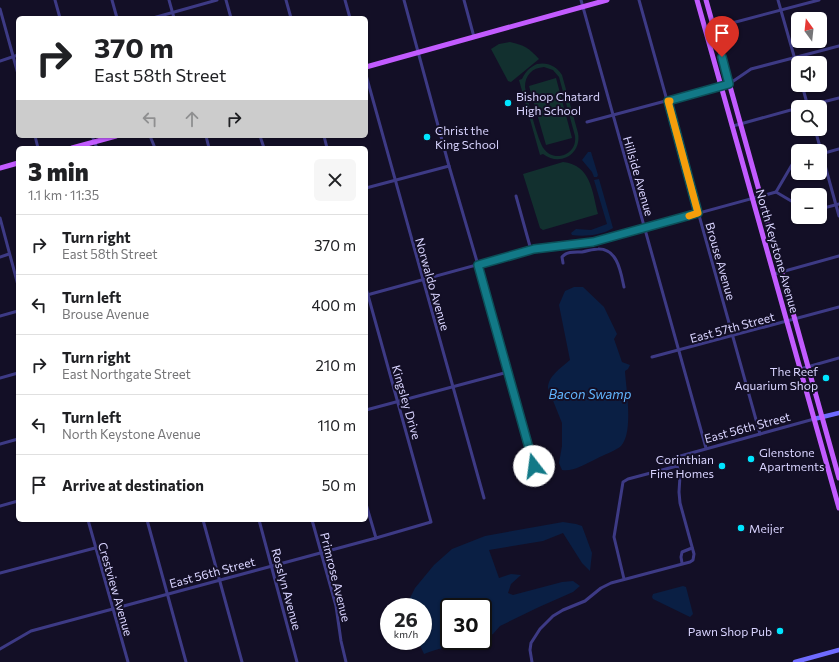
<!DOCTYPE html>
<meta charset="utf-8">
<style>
:root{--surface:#fff;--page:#f6f6f6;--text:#202124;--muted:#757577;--line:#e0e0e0}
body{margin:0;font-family:Commissioner,sans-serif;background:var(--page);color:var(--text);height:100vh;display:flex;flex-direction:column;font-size:15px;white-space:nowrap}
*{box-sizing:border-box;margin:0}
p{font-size:13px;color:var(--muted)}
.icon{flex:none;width:22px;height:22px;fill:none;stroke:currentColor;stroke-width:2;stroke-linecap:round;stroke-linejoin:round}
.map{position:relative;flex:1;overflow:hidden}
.side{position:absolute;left:16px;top:146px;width:352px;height:376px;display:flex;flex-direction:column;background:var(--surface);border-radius:6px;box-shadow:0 1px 3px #0004}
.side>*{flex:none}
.top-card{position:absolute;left:16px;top:16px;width:352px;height:122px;border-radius:6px;box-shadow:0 1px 3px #0004;background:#fff;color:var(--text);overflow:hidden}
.needle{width:26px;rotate:345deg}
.controls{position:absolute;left:791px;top:12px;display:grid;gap:8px}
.controls a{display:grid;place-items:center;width:36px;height:36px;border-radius:6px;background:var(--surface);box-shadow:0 1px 3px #0004;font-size:20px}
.speed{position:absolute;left:380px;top:598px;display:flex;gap:8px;font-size:20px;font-weight:700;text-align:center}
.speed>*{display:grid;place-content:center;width:52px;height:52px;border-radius:50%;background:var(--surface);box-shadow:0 1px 3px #0004;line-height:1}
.speed small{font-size:10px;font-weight:400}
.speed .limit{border:2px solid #111;border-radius:6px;background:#fff;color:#111}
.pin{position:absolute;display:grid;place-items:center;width:34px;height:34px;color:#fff;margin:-41px -17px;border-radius:50% 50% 50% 0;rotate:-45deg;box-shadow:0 0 4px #0007}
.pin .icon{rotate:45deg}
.me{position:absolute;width:44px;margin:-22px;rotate:345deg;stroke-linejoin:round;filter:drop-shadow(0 0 3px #0008)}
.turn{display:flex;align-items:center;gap:14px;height:84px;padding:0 12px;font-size:18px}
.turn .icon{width:52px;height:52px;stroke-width:2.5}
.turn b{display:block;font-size:28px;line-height:34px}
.lanes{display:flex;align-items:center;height:38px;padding:0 12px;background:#0003;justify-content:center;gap:20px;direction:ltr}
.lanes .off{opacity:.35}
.round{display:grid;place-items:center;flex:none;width:42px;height:42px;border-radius:6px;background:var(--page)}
.head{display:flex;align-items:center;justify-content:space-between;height:68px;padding:0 12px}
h1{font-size:24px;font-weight:800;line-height:30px}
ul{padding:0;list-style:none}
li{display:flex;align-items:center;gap:12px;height:60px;padding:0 12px;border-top:1px solid var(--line)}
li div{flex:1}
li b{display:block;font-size:15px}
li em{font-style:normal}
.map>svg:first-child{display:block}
.green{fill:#12302f;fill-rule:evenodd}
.water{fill:#0a1f44}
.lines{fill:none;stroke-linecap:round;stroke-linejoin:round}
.street{stroke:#3d3a85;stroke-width:3}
.secondary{stroke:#6f6bff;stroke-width:4.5}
.primary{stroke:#c25bff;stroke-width:5}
.route-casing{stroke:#0c4f58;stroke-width:10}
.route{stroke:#127987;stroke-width:7}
.slow{stroke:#f59e0b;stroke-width:7}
.poi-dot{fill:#00e5ff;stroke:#130f26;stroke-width:1.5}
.labels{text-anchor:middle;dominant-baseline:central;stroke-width:4;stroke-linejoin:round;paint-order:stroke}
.poi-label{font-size:12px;fill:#d9d4ff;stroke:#130f26;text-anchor:start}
.street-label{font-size:12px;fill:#d9d4ff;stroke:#130f26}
.water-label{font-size:13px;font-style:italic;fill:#62b6ff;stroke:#130f26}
</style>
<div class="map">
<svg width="839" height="662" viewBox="0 0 839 662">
<rect width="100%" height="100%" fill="#130f26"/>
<g class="green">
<path d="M510,42C524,45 529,48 539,59L511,82L508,81L491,49L499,44Z"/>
<path d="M537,64C548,62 556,66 562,75L578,133C582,154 560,167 543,154L540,155L519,80L522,79C525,72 530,67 537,64ZM544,67L553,70L559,77L575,136C576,144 573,150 566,154C558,158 549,156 544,149C538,142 527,98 525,87C525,75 532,68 544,67Z"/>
<path d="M556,78L572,138L546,145L529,86Z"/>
<path d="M563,162C591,165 592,191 598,214L543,230L540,228L523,174Z"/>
</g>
<g class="water">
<path d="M588,152H591L598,175L597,177H594L592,172L582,160Z"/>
<path d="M599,179L613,228C603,235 584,237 572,235L571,233L576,229L591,230L607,224L594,180Z"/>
<path d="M574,287H583L604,307L617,334L614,339L622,362L630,365L628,369L625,371C626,389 634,432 621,446C617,450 599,457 594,460C583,465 573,472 562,470L559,463L562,446V423L548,388C548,376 562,367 570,360L559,305L565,291Z"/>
<path d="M563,522L576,524L582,526L592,553L590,571L582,563L563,533L543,541L489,550L499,578L511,574L521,575L511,584L508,593L513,595L562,582L573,581L580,586L573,592L539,607L500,626L493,634L489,636L487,630L483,628V607H449V641H479C472,649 458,645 449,647C440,648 432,651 424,654L418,641H423V607H407V604L415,588L434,565L452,549L485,536Z"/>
<path d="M683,586L686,587L693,614L690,617L653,599L652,597L653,594Z"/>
</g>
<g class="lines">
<g class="street">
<path d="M55,0L60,18"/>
<path d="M112,0L117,18"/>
<path d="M169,0L174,18"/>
<path d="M226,0L231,18"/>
<path d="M286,0L291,18"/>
<path d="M345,0L350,18"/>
<path d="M404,0L449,166L478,265L534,466"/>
<path d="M464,0L474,37"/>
<path d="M581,0L706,448"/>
<path d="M639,0L760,434"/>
<path d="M778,0L798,70"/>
<path d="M0,9L18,74"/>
<path d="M153,18L217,0"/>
<path d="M732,23L819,0"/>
<path d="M0,61L18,55"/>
<path d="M366,75L484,498"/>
<path d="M802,85L808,107"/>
<path d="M803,107L839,98"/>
<path d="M587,122L729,84L751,69L839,46"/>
<path d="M733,126L798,108"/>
<path d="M815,129L839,216"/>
<path d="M35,136L38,148"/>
<path d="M92,136L97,148"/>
<path d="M150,136L155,148"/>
<path d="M206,136L209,148"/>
<path d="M260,136L264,148"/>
<path d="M324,136L327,148"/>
<path d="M821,154L839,149"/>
<path d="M366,188L449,166"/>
<path d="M776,192L793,163L798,160"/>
<path d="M516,196L531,250"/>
<path d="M820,209L839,204"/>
<path d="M0,218L18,285"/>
<path d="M0,257L9,254"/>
<path d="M563,263L562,257C567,251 575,252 582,252C588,251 593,249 598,249C618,248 621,274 624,287"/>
<path d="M774,274L839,256"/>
<path d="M367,295L531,250L593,242L776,192L798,205"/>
<path d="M0,316L18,311"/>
<path d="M652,357L839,307"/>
<path d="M800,369L839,358"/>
<path d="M0,378L18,373"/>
<path d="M366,410L508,372"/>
<path d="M0,444L18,439"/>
<path d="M661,458L666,460L814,419"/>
<path d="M366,504L376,538"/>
<path d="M0,506L18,501"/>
<path d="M88,520L128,662"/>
<path d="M147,520L186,662"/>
<path d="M203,520L242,662"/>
<path d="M259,520L297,662"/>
<path d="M312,520L336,606L341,641L346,662"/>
<path d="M682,563L681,557L682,552L692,548"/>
<path d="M0,573L95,548"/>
<path d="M0,649L31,631L376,538L431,522L366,288"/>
<path d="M532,662L530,650L531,643L540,629L553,616L563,610L585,601L601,588L611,583L690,562L693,560L694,554L680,503L679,492L680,476L677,466L628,479L623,482L614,537L624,579"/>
</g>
<g class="secondary">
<path d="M814,419L839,413"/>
<path d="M795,662L839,650"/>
</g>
<g class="primary">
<path d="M697,0L839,508"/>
<path d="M706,0L839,478"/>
<path d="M366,67L607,0"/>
<path d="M72,148L116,136"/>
<path d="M0,168L18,163"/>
</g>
</g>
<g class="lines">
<g class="route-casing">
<path id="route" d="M534,466L478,265L534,249L593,242L698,213L668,101L729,84L722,57"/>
</g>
<use href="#route" class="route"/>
<path class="slow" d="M670,101H668L698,213L689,216"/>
</g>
<g class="poi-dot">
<circle cx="508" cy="103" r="4"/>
<circle cx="427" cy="137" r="4"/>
<circle cx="826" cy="378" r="4"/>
<circle cx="751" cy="459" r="4"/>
<circle cx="722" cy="466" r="4"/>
<circle cx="741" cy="528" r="4"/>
<circle cx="780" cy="631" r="4"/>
</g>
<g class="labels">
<g class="poi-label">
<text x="516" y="96">Bishop Chatard<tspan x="516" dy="14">High School</tspan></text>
<text x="435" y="130">Christ the<tspan x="435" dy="14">King School</tspan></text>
<text x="818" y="371" text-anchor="end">The Reef<tspan x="818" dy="14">Aquarium Shop</tspan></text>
<text x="759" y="452">Glenstone<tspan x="759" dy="14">Apartments</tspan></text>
<text x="714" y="459" text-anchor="end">Corinthian<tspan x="714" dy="14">Fine Homes</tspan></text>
<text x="749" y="528">Meijer</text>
<text x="772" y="631" text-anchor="end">Pawn Shop Pub</text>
</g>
<g class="street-label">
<text transform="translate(639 176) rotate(74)">Hillside Avenue</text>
<text transform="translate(778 251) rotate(74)">North Keystone Avenue</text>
<text transform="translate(721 261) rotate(74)">Brouse Avenue</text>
<text transform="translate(433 284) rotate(74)">Norwaldo Avenue</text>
<text transform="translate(732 327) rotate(-15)">East 57th Street</text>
<text transform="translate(407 402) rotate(74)">Kingsley Drive</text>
<text transform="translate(747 427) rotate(-15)">East 56th Street</text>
<text transform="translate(212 572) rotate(-15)">East 56th Street</text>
<text transform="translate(336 577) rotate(76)">Primrose Avenue</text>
<text transform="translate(116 589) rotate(74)">Crestview Avenue</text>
<text transform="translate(287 589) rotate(75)">Rosslyn Avenue</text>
</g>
<g class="water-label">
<text x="590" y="394">Bacon Swamp</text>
</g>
</g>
</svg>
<div class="controls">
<a><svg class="needle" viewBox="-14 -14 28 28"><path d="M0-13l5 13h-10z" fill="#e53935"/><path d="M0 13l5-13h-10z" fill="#757577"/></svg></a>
<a><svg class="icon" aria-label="sound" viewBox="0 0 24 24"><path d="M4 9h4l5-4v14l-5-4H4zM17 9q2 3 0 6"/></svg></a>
<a><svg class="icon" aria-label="search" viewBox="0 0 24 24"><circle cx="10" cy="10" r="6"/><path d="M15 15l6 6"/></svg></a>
<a>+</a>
<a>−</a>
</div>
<div class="speed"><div>26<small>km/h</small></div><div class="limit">30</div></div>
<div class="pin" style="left:722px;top:57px;background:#d93025"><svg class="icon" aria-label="arrive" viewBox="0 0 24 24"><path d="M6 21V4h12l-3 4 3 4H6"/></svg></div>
<svg class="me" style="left:534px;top:466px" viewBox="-20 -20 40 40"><circle r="19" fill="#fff"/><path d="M0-13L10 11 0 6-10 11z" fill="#127987"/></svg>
<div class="top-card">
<div class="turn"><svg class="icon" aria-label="right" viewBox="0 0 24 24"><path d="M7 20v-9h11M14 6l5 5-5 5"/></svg><div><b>370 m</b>East 58th Street</div></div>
<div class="lanes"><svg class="icon off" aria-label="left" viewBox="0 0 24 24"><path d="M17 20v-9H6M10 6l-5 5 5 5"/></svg><svg class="icon off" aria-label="ahead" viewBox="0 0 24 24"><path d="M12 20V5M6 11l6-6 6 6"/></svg><svg class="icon" aria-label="right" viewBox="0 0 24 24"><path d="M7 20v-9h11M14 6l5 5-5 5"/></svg></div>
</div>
<section class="side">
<div class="head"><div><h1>3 min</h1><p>1.1 km · 11:35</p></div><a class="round"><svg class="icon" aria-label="close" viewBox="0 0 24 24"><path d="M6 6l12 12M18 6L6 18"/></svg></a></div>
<ul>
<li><svg class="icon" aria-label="right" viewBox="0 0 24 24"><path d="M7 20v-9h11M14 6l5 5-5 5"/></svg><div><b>Turn right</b><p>East 58th Street</p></div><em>370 m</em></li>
<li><svg class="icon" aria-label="left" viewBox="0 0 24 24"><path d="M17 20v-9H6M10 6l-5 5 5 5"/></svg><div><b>Turn left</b><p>Brouse Avenue</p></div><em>400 m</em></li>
<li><svg class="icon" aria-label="right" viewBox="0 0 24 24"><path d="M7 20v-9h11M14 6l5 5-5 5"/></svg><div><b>Turn right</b><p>East Northgate Street</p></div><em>210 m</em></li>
<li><svg class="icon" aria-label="left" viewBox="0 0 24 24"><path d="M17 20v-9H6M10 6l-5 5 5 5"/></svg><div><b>Turn left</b><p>North Keystone Avenue</p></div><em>110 m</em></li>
<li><svg class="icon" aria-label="arrive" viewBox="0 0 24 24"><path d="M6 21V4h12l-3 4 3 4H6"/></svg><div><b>Arrive at destination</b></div><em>50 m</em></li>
</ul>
</section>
</div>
